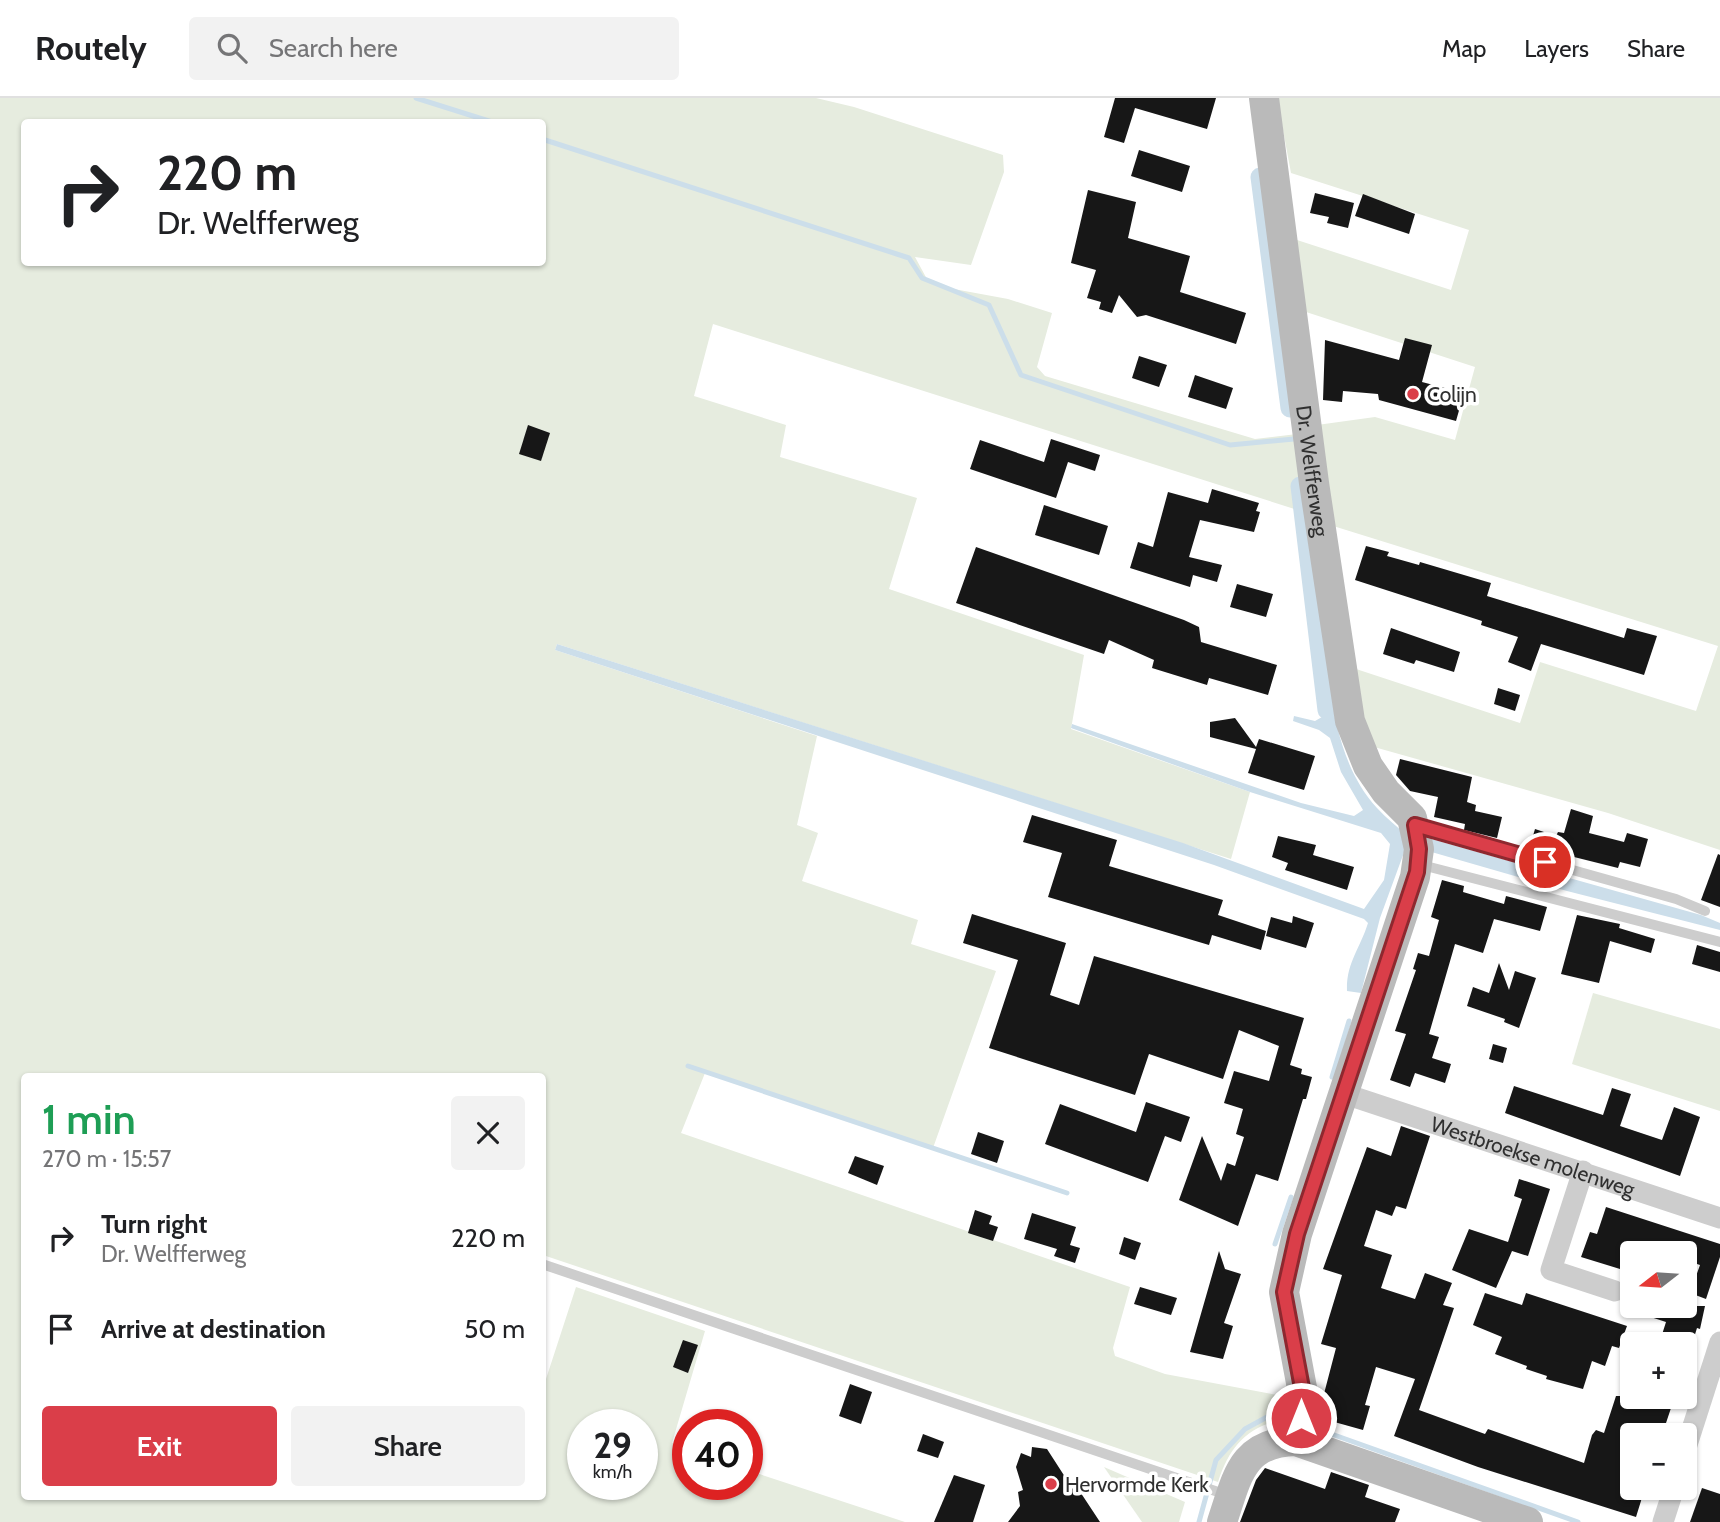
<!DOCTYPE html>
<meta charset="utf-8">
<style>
:root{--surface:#fff;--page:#f2f2f2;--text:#202124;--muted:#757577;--line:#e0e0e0;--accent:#da3e49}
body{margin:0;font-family:Cabin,sans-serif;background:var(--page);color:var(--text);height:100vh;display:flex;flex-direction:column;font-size:26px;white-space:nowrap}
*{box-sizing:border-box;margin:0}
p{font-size:23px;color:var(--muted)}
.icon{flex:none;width:38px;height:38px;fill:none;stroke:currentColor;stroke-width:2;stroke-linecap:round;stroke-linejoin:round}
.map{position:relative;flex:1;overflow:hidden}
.sheet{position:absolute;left:21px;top:975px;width:525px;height:427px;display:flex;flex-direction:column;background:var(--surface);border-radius:7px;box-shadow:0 2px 5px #0004}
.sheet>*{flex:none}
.hud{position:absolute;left:21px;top:21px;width:525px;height:147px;border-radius:7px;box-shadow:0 2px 5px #0004;background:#fff;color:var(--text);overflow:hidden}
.needle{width:46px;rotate:253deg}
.fabs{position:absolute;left:1620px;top:1143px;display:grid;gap:14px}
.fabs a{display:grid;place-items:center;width:77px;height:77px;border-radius:7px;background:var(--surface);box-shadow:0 2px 5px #0004;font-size:35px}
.speed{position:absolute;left:567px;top:1311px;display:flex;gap:14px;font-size:35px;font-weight:700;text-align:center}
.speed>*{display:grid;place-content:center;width:91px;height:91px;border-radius:50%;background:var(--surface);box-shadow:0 2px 5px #0004;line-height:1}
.speed small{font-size:18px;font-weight:400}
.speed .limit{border:10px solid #d22;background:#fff;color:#111}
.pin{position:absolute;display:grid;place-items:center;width:60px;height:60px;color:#fff;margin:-30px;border:4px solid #fff;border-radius:50%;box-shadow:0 2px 7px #0007}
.me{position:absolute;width:77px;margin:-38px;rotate:0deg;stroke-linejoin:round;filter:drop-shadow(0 0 5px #0008)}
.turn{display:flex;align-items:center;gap:24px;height:147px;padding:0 21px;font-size:32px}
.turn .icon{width:91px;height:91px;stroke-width:2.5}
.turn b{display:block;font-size:49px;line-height:60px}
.round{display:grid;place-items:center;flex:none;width:74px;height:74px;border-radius:7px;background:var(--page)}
.summary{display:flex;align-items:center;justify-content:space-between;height:119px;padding:0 21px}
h1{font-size:42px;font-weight:600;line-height:52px;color:#1e9e55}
.button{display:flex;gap:14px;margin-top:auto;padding:14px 21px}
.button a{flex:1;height:80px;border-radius:7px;background:var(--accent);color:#fff;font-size:28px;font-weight:600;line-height:80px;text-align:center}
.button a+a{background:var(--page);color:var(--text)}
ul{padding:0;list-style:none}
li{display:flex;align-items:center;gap:21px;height:91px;padding:0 21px}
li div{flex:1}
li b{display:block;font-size:26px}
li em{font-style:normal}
header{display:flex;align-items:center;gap:42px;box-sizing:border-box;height:98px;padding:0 35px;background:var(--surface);border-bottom:2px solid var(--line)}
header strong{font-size:33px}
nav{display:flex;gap:38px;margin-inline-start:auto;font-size:24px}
.search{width:490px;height:63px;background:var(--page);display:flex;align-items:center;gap:18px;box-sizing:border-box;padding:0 24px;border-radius:7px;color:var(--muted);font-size:26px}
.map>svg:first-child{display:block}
.green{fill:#e6ecdf;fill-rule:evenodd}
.water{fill:#ccdeea}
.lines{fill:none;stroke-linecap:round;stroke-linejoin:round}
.stream{stroke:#ccdeea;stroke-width:5}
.canal{stroke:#ccdeea;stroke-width:19}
.building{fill:#171717}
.lane{stroke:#cdcdcd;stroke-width:10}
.street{stroke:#cdcdcd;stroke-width:21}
.secondary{stroke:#bababa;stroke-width:30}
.route-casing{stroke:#8e282f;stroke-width:18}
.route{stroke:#da3e49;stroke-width:12}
.poi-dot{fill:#da3e49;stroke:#fff;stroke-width:2.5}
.labels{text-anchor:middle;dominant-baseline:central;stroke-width:7;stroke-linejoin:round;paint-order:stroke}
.poi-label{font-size:21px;fill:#303030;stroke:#fff;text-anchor:start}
.street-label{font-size:21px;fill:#303030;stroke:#fff}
</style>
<header>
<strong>Routely</strong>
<div class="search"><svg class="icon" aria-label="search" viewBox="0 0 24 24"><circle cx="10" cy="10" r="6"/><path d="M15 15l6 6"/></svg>Search here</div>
<nav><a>Map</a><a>Layers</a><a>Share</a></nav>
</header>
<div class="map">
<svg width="1720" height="1424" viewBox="0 0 1720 1424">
<rect width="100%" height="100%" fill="#fff"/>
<g class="green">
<path d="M0,0H816L854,9L1003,57L1004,74L971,167L915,159L928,183L943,189L1008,201L1052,215L1037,269L1045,278L1255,341L1297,336L1307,415L713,226L694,298L786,327L780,359L917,400L889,491L1084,557L1071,631L1250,694L1231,761L557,546L555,552L817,638L797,727L818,735L802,783L918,822L911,846L996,873L933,1050L705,975L681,1035L1130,1189L1113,1250L1115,1258L1165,1276L1288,1299L1291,1319C1250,1327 1231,1344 1218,1384L543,1157L542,978H24V1398H542L543,1280L546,1281L576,1189L705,1233L672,1345L688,1351V1386H747V1372L905,1424H0ZM24,24H542V164H24ZM583,1326H642V1386H583Z"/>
<path d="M1277,0H1720V752L1608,715L1367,647L1350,569L1520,625L1540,564L1696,613L1718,548L1330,427L1317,327L1375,319L1455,342L1475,269L1303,213L1297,142L1451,192L1469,132L1291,75Z"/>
<path d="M1593,895L1720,931V1013L1572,966Z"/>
<path d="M1104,1369L1185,1404L1179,1424H1142Z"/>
</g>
<g class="water">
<path d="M557,546L1183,745L1364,811L1384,782L1390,746L1381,735L1250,694L1071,630L1072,626L1301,705L1354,718L1363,712L1341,674L1330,640L1319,632L1293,623L1294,618L1315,623L1322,619L1319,587L1329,589C1337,633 1346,676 1377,710C1386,720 1397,728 1406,737V749L1380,820L1361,895L1347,893C1346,865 1360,851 1368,825L1364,821L1214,767L555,552Z"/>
<path d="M1431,741L1701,817L1720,825V832L1567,793L1428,753Z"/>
</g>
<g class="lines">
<g class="stream">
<path d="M416,0L492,24"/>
<path d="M542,41L909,160L922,180L989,207L1021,277L1230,347L1294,341"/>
<path d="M688,968L1067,1095"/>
<path d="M1332,979L1349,923"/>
<path d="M1275,1146L1291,1099"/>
<path d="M1309,1328L1578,1424"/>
<path d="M1199,1424L1216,1362L1245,1331L1267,1319L1289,1322"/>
</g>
<g class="canal">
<path d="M1260,79L1290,310"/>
<path d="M1300,388L1327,612"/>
</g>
</g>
<g class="building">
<path d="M1115,0H1216L1207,31L1135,10L1124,45L1104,39Z"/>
<path d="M1139,52L1190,68L1182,94L1131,78Z"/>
<path d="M1088,92L1136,104L1128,140L1190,158L1180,194L1246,215L1236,246L1146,217L1137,219L1119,197L1112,215L1099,211L1101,204L1087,200L1096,172L1071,165Z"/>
<path d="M1315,95L1354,105L1348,130L1327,125L1329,119L1310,115Z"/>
<path d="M1363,96L1415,116L1409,136L1355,118Z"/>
<path d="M1405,240L1432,247L1422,284L1464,295L1456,323L1379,302L1378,296L1343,293L1342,304L1323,302L1325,242L1399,262Z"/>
<path d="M1139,258L1167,267L1159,289L1132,280Z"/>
<path d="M1195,277L1233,290L1226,311L1188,299Z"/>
<path d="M528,327L550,335L541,363L519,356Z"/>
<path d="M1051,341L1100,357L1095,373L1068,364L1056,400L970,371L980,342L1044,364Z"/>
<path d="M1212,391L1259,405L1256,413L1260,414L1254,434L1200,422L1189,459L1222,467L1217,484L1193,477L1190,489L1130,470L1138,444L1153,449L1168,394L1208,405Z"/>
<path d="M1044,407L1108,428L1099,457L1035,437Z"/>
<path d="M1366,448L1389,454L1387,458L1419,467L1420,464L1491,485L1487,498L1624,540L1627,530L1657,538L1644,577L1541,546L1531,573L1508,564L1518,539L1481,527L1482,523L1355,482Z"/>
<path d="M976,449L1184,522L1199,529L1201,544L1277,567L1268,597L1209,580L1207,587L1152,570L1154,562L1109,542L1104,556L956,505Z"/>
<path d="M1237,486L1273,496L1266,519L1230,509Z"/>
<path d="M1391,530L1460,554L1454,574L1416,562L1414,566L1383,556Z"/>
<path d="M1498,590L1520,597L1515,613L1494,606Z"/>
<path d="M1235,620L1256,649L1259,641L1315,658L1304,692L1248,675L1256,651L1210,639V624Z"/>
<path d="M1400,661L1472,679L1467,704L1476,707L1475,713L1502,719L1497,740L1464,732L1465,726L1434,719L1438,699L1410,693L1396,677Z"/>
<path d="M1571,711L1593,718L1589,735L1624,744L1627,735L1648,741L1640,769L1620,764L1618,770L1530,748L1535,731L1556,738L1558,734L1564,735Z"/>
<path d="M1032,717L1117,742L1109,768L1223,802L1218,817L1266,833L1261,852L1212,837L1209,847L1048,799L1062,755L1023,744Z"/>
<path d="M1278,738L1316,747L1313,757L1354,769L1347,792L1285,772L1288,765L1272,759Z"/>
<path d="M1718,756L1720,757V809L1701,802Z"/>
<path d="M1442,782L1464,788L1463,794L1504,806L1506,798L1547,809L1540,833L1494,821L1483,855L1455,846L1429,936L1439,939L1432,960L1451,966L1445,985L1415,975L1410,989L1390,982L1406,936L1395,933L1416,872L1413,871L1418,855L1429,858L1439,822L1431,819Z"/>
<path d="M972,816L1066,845L1050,897L1079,907L1094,858L1304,920L1290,967L1302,971L1301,976L1312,979L1306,1001H1303L1278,1083L1256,1076L1238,1128L1179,1102L1202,1038L1221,1083L1227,1065L1235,1068L1244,1039L1236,1036L1243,1011L1224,1005L1234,973L1269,983L1279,948L1239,932L1223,981L1149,956L1135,997L989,950L1018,862L963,845Z"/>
<path d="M1577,817L1620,826L1619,830L1655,841L1651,855L1610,843L1599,885L1561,876Z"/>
<path d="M1293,818L1314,825L1306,850L1266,838L1271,819L1292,825Z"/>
<path d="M1697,847L1720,854V874L1692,866Z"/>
<path d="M1499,865L1509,892L1515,873L1536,880L1519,930L1504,924L1505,921L1467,908L1473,889L1489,895Z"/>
<path d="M1493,946L1507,950L1503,965L1489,961Z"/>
<path d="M1514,988L1603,1017L1612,990L1631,996L1620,1028L1662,1042L1674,1009L1700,1019L1680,1078L1505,1015Z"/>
<path d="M1146,1004L1190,1019L1181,1044L1165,1038L1148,1084L1045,1046L1060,1006L1136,1034Z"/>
<path d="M1401,1028L1430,1038L1406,1111L1396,1108L1392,1118L1376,1112L1364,1148L1392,1157L1381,1190L1415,1201L1425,1175L1452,1185L1443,1207L1454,1210L1419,1312L1485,1336L1488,1331L1584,1365L1592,1337L1596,1332L1604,1335L1616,1298H1675L1662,1337H1633V1390H1645L1636,1419L1478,1369L1394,1338L1415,1281L1376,1269L1365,1307L1370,1308L1363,1332L1320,1320V1311L1336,1250L1321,1246L1342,1177L1323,1171L1367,1049L1391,1058Z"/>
<path d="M978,1034L1004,1043L997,1065L971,1056Z"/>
<path d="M855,1058L884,1068L877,1087L848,1075Z"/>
<path d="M1519,1081L1550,1091L1528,1158L1512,1153L1496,1190L1452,1172L1469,1131L1508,1144L1522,1101L1514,1098Z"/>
<path d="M1606,1109L1720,1146V1159L1706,1201L1690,1195L1700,1167L1685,1162V1155H1633V1175L1581,1159L1590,1134L1597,1136Z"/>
<path d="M975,1112L992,1118L989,1126L998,1129L993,1143L968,1135Z"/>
<path d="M1032,1115L1076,1129L1070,1147L1080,1150L1075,1165L1054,1158L1057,1151L1024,1141Z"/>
<path d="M1124,1139L1141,1145L1135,1162L1119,1156Z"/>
<path d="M1219,1153L1225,1171L1241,1176L1224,1225L1233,1228L1223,1261L1190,1254Z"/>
<path d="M1140,1189L1177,1200L1171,1217L1134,1206Z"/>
<path d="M1485,1195L1522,1207L1526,1195L1627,1228L1619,1250L1612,1248L1605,1268L1592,1263L1583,1291L1546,1281L1547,1278L1526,1271L1527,1268L1495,1256L1502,1239L1473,1227Z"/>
<path d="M1626,1208H1705L1700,1231L1697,1230L1692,1246H1659L1666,1224L1626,1211Z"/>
<path d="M683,1242L698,1247L688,1275L673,1269Z"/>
<path d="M850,1286L872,1294L861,1326L839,1318Z"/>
<path d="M923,1336L944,1344L938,1360L917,1353Z"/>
<path d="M1032,1349L1047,1351L1067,1382L1071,1380L1100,1424H1008L1020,1408L1018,1394L1023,1392L1016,1369L1021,1355L1031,1359Z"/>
<path d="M1265,1370L1325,1391L1331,1374L1369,1387L1365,1399L1400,1411L1395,1424H1240L1256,1382Z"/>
<path d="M954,1377L985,1387L973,1424H934Z"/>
<path d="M1702,1390L1720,1396V1424H1690Z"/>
</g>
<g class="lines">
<g class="lane">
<path d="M1416,728L1676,801L1705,813"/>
<path d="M1418,766L1720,844"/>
<path d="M542,1166L1230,1398"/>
</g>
<g class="street">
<path id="s1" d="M1345,996L1720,1120"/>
<path d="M1583,1073L1551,1172L1615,1193"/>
<path d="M1685,1353L1720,1244"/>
<path d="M1663,1424L1674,1390"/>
</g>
<g class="secondary">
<path id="s2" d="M1264,0L1314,385L1350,623L1368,668L1386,694L1412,720L1419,751L1415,779L1297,1136L1284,1194L1302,1290V1314L1296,1343"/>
<path d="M1222,1424C1237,1380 1241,1344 1296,1343L1528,1424"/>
</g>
</g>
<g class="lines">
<g class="route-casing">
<path id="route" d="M1301,1320L1302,1290L1284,1194L1297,1136L1417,774L1419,751L1415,727L1545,764"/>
</g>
<use href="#route" class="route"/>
</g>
<g class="poi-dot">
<circle cx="1413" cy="296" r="7"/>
<circle cx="1051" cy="1386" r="7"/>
</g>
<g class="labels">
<g class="poi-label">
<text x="1427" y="296">Colijn</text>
<text x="1065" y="1386">Hervormde Kerk</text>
</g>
<g class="street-label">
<text stroke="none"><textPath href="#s2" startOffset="376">Dr. Welfferweg</textPath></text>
<text stroke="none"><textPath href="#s1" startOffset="198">Westbroekse molenweg</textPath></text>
</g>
</g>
</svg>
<div class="fabs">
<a><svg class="needle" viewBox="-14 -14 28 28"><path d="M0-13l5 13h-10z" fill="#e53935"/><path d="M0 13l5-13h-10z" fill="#757577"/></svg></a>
<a>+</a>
<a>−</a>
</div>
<div class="speed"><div>29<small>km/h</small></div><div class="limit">40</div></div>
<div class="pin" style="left:1545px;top:764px;background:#d93025"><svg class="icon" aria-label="arrive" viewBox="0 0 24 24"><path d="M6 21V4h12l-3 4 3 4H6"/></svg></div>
<svg class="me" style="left:1301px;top:1320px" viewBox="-20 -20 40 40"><circle r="17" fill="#da3e49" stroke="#fff" stroke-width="3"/><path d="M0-11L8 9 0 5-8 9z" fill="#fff"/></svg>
<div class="hud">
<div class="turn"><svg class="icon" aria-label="right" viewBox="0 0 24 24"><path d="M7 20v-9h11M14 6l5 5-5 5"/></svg><div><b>220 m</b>Dr. Welfferweg</div></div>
</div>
<section class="sheet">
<div class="summary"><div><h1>1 min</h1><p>270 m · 15:57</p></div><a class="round"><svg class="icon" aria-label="close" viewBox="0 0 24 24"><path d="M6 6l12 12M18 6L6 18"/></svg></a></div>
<ul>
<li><svg class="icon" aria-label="right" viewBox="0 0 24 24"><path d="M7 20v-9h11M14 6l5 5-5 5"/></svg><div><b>Turn right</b><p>Dr. Welfferweg</p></div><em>220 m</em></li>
<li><svg class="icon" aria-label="arrive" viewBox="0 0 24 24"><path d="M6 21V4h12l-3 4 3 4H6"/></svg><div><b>Arrive at destination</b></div><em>50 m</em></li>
</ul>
<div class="button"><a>Exit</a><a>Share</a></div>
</section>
</div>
